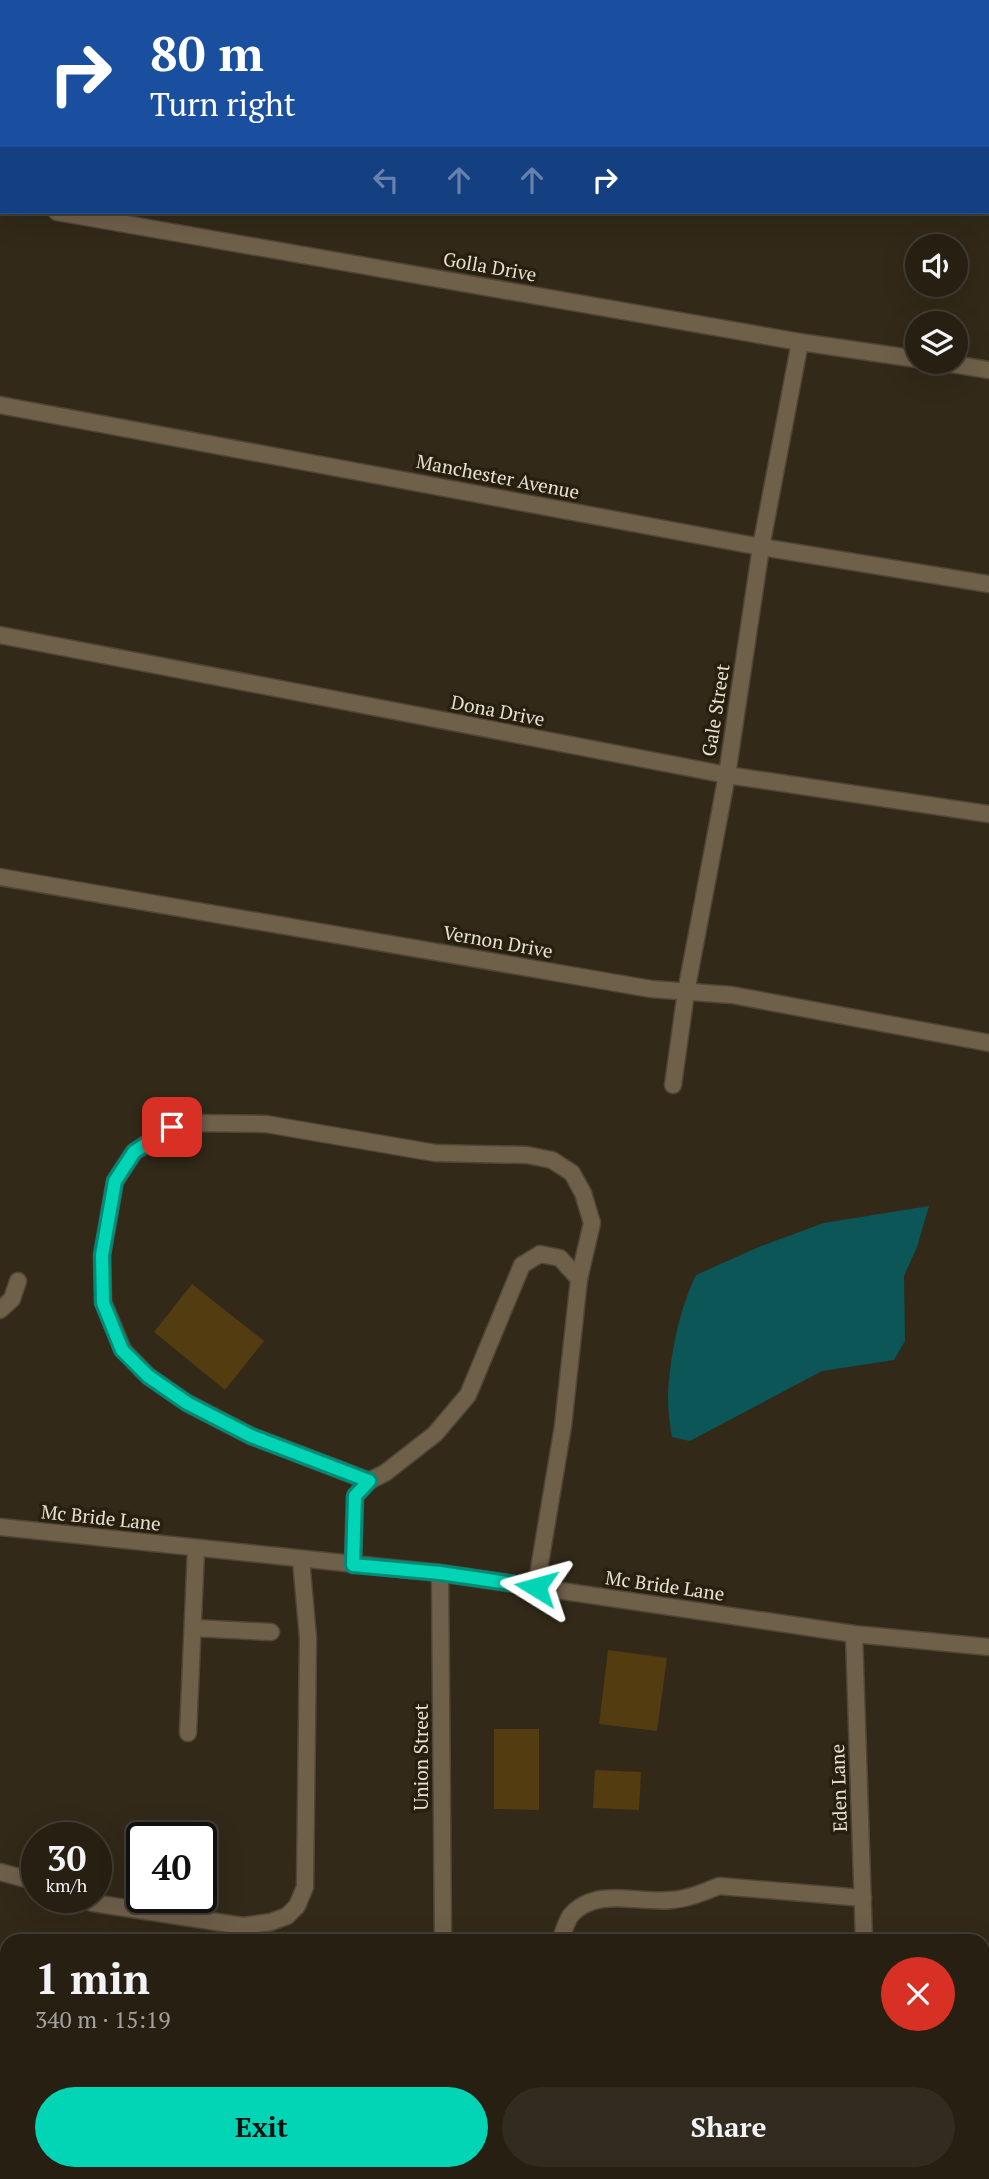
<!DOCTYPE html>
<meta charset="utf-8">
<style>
:root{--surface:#261f12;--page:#322c20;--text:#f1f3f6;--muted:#a4a29f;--line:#423d32;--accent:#01d5b6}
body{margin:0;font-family:"PT Serif",serif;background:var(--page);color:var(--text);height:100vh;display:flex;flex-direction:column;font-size:26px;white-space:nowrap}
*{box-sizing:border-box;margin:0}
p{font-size:23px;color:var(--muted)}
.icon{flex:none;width:38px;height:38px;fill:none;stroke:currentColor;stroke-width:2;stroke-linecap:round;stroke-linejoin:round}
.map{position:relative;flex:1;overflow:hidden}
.drawer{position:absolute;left:0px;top:1934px;width:990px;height:247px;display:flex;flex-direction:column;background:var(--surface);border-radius:21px 21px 0 0;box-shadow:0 7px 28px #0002,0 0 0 2px var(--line)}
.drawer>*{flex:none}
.banner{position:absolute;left:0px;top:0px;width:990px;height:214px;box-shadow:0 7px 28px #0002,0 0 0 2px var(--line);background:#1a4fa0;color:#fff;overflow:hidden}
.fabs{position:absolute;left:905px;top:234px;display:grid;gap:14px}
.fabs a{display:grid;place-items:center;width:63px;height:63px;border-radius:50%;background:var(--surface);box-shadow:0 7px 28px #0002,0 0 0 2px var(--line);font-size:35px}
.speed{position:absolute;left:21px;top:1822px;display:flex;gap:14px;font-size:35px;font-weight:700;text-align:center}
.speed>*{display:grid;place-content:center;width:91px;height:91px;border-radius:50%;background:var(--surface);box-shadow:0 7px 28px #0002,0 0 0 2px var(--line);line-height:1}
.speed small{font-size:18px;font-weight:400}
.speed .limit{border:4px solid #111;border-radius:10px;background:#fff;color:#111}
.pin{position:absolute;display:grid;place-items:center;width:60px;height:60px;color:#fff;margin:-30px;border-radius:14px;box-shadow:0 4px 10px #0006}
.me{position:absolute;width:77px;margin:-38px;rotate:278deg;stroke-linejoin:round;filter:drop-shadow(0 0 5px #0008)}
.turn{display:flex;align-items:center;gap:24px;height:147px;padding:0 35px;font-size:32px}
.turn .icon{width:91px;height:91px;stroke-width:2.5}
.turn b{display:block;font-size:49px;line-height:60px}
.lanes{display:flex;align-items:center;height:66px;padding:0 35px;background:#0003;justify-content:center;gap:35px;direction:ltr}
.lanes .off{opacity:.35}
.round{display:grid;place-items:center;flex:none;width:74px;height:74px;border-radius:37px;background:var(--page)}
.overview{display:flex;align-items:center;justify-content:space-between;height:119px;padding:0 35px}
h1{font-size:42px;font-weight:800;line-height:52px}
.primary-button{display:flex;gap:14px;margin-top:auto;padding:14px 35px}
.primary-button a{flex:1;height:80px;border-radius:42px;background:var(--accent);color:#111;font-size:28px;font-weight:800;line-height:80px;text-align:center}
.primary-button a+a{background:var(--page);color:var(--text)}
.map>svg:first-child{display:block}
.industrial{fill:#3c2c37}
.water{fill:#0c5658}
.building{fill:#523c10}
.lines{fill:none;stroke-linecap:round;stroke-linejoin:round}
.minor-casing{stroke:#4f4636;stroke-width:19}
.major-casing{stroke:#4f4636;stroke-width:21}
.minor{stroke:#6f604a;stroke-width:16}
.major{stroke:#b29467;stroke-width:18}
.route-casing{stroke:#018a76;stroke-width:18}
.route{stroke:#01d5b6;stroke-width:12}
.labels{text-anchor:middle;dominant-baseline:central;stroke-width:7;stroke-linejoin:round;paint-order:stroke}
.street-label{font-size:19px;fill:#e6e0d5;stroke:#281f0e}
</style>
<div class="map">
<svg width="989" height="2179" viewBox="0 0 989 2179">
<rect width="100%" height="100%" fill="#322918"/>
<path class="industrial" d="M984,2173L989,2174V2179H43L42,2174Z"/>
<path class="water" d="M929,1206L917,1247L904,1276L905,1341L894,1360L822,1371L690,1441L672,1437C670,1425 668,1411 668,1399C669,1359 679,1310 696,1275L761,1246L824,1223Z"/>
<g class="building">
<path d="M192,1284L264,1341L225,1390L154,1332Z"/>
<path d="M608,1650L667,1658L657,1731L599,1724Z"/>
<path d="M494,1729H539V1810L494,1809Z"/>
<path d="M595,1770L641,1772L639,1810L593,1808Z"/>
</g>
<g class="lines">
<g class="minor-casing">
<g id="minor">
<path d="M0,202H2"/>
<path d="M57,212L800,342L917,359"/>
<path d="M940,362L989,370"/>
<path d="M0,405L761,547L989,584"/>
<path d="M0,635L727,775L989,814"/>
<path d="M0,877L651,989L732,995L989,1043"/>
<path d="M673,1085L686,992L727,775L761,547L800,342"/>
<path d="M0,1310L12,1299L18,1281"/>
<path d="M369,1481L251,1436L187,1403L148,1376L123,1350L103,1302L102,1255L115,1181L134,1152L172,1127L189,1123L266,1124L435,1153L527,1155L552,1160L572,1173L583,1193L592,1223L579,1279"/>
<path d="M0,1527L440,1573L854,1634L989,1647"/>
<path d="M353,1565L355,1496L369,1481L385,1473L435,1434L468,1395L522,1265L540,1254L560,1258L579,1279L563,1426L536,1587"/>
<path d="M440,1573L443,1941"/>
<path d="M193,1628L271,1632"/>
<path d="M854,1634L864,1941"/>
<path d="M188,1733L196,1549"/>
<path d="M0,1872L37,1882"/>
<path d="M77,1897L93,1903L243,1926L271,1922L287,1916L297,1906L305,1887L308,1638L301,1560"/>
<path d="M560,1941C563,1933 566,1922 571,1915C597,1886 639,1904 671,1900C688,1899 704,1892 719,1886L863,1898"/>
<path d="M113,2174L115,2179"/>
<path d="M723,2174V2179"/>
<path d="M869,2174L917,2179"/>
<path d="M478,2179V2174"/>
</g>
</g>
<g class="major-casing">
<g id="major">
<path d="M0,2084L7,2121"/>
<path d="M17,2174L18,2179"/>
</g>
</g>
<use href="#minor" class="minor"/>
<use href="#major" class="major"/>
</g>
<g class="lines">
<g class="route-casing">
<path id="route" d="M172,1127L134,1152L115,1181L102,1255L103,1303L122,1350L148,1376L187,1403L251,1436L369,1481L355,1496L353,1565L440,1573L536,1587"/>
</g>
<use href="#route" class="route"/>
</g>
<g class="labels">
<g class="street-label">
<text transform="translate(490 266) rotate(10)">Golla Drive</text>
<text transform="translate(498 476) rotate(11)">Manchester Avenue</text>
<text transform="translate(498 710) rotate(11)">Dona Drive</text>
<text transform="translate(715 710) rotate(-81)">Gale Street</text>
<text transform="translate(498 941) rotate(10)">Vernon Drive</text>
<text transform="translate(101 1517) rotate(6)">Mc Bride Lane</text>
<text transform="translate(665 1585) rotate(8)">Mc Bride Lane</text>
<text transform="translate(420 1757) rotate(-90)">Union Street</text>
<text transform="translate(838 1788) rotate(-92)">Eden Lane</text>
</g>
</g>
</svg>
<div class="fabs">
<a><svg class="icon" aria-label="sound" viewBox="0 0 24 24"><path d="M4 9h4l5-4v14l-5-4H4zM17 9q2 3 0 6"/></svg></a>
<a><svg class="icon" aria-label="layers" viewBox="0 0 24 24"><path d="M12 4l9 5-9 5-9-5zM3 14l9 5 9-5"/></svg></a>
</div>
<div class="speed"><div>30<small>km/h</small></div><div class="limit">40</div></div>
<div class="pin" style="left:172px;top:1127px;background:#d93025"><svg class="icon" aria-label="arrive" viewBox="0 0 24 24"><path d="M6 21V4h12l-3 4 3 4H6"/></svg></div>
<svg class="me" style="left:536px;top:1587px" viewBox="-20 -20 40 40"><path d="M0-17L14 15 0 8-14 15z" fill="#01d5b6" stroke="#fff" stroke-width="4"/></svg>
<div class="banner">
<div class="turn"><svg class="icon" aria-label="right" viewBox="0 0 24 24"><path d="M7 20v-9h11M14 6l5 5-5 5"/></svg><div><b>80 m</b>Turn right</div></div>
<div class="lanes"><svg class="icon off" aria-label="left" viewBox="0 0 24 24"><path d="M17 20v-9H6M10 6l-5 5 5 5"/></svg><svg class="icon off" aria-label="ahead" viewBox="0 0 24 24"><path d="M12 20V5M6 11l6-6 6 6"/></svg><svg class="icon off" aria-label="ahead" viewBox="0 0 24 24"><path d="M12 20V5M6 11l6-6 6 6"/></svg><svg class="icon" aria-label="right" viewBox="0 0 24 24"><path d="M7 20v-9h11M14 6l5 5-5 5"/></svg></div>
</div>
<section class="drawer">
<div class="overview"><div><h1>1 min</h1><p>340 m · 15:19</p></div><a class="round" style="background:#d93025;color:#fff"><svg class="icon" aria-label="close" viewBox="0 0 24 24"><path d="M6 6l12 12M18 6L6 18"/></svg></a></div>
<div class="primary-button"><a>Exit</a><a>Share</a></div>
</section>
</div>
